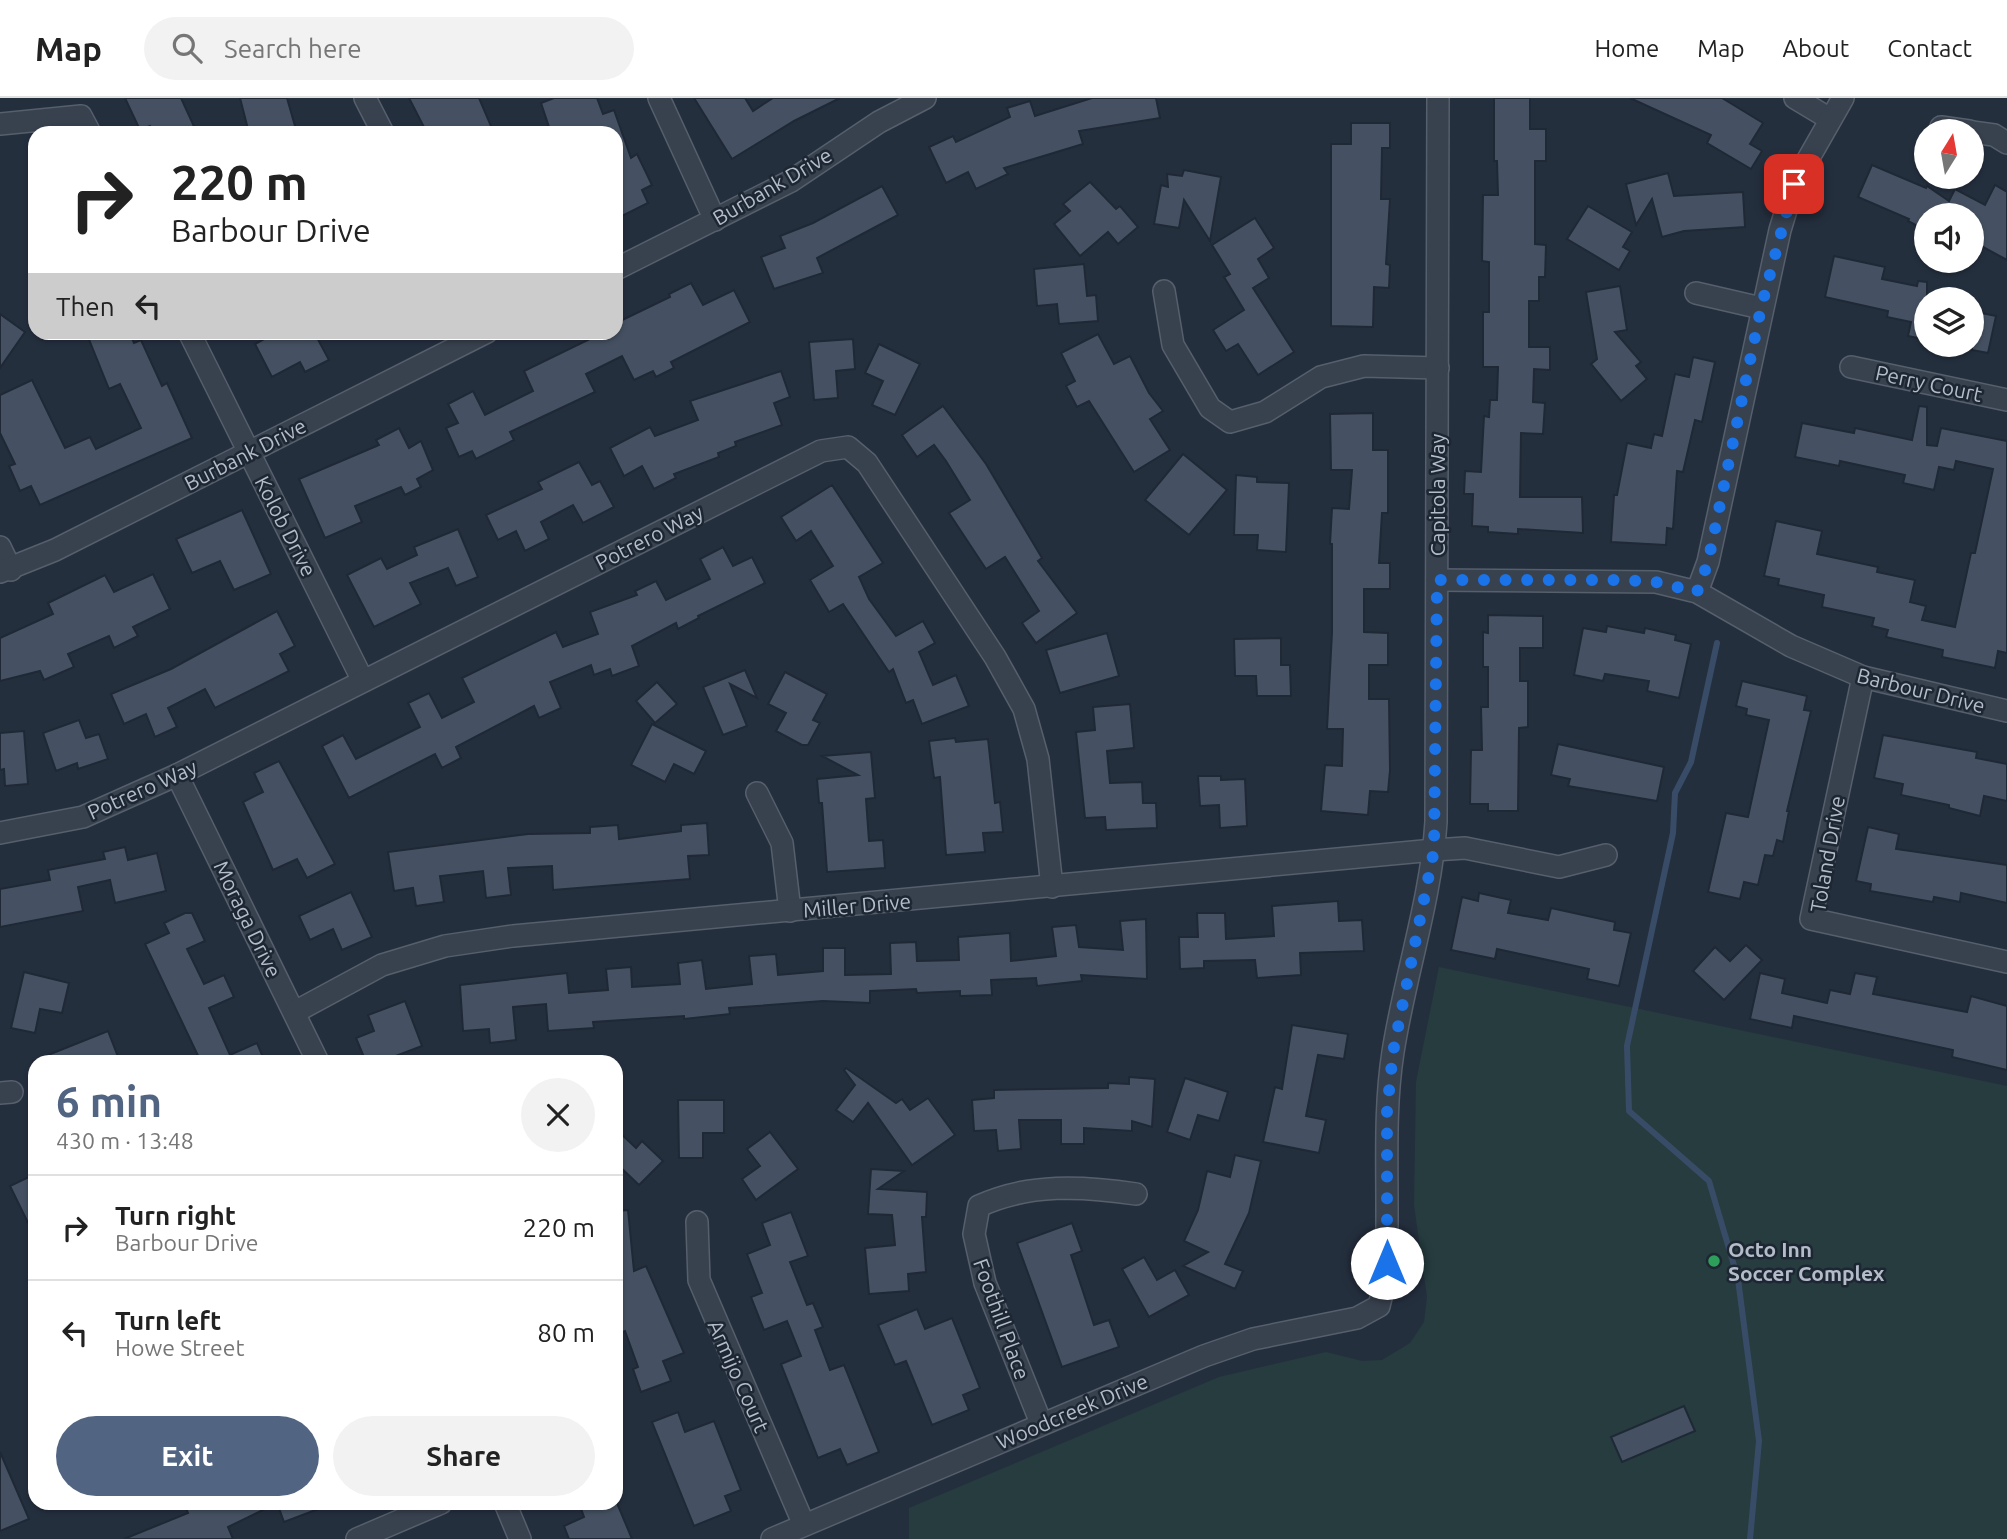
<!DOCTYPE html>
<meta charset="utf-8">
<style>
:root{--surface:#fff;--page:#f2f2f2;--text:#222;--muted:#767676;--line:#e0e0e0;--accent:#516482}
body{margin:0;font-family:Ubuntu,sans-serif;background:var(--page);color:var(--text);height:100vh;display:flex;flex-direction:column;font-size:26px;white-space:nowrap}
*{box-sizing:border-box;margin:0}
p{font-size:23px;color:var(--muted)}
.icon{flex:none;width:38px;height:38px;fill:none;stroke:currentColor;stroke-width:2;stroke-linecap:round;stroke-linejoin:round}
.map{position:relative;flex:1;overflow:hidden}
.details{position:absolute;left:28px;top:957px;width:595px;height:455px;display:flex;flex-direction:column;background:var(--surface);border-radius:21px;box-shadow:0 2px 5px #0004}
.details>*{flex:none}
.banner{position:absolute;left:28px;top:28px;width:595px;height:214px;border-radius:21px;box-shadow:0 2px 5px #0004;background:#fff;color:var(--text);overflow:hidden}
.needle{width:46px;rotate:11deg}
.buttons{position:absolute;left:1914px;top:21px;display:grid;gap:14px}
.buttons a{display:grid;place-items:center;width:70px;height:70px;border-radius:50%;background:var(--surface);box-shadow:0 2px 5px #0004;font-size:35px}
.pin{position:absolute;display:grid;place-items:center;width:60px;height:60px;color:#fff;margin:-30px;border-radius:14px;box-shadow:0 4px 10px #0006}
.me{position:absolute;width:77px;margin:-38px;rotate:0deg;stroke-linejoin:round;filter:drop-shadow(0 0 5px #0008)}
.turn{display:flex;align-items:center;gap:24px;height:147px;padding:0 28px;font-size:32px}
.turn .icon{width:91px;height:91px;stroke-width:2.5}
.turn b{display:block;font-size:49px;line-height:60px}
.then{display:flex;align-items:center;height:66px;padding:0 28px;background:#0003;gap:14px;font-size:26px}
.round{display:grid;place-items:center;flex:none;width:74px;height:74px;border-radius:37px;background:var(--page)}
.headline{display:flex;align-items:center;justify-content:space-between;height:119px;padding:0 28px}
h1{font-size:42px;font-weight:700;line-height:52px;color:var(--accent)}
.primary-button{display:flex;gap:14px;margin-top:auto;padding:14px 28px}
.primary-button a{flex:1;height:80px;border-radius:42px;background:var(--accent);color:#fff;font-size:28px;font-weight:700;line-height:80px;text-align:center}
.primary-button a+a{background:var(--page);color:var(--text)}
ul{padding:0;list-style:none}
li{display:flex;align-items:center;gap:21px;height:105px;padding:0 28px;border-top:2px solid var(--line)}
li div{flex:1}
li b{display:block;font-size:26px}
li em{font-style:normal}
header{display:flex;align-items:center;gap:42px;box-sizing:border-box;height:98px;padding:0 35px;background:var(--surface);border-bottom:2px solid var(--line)}
header strong{font-size:33px}
nav{display:flex;gap:38px;margin-inline-start:auto;font-size:24px}
.search{width:490px;height:63px;background:var(--page);display:flex;align-items:center;gap:18px;box-sizing:border-box;padding:0 24px;border-radius:38px;color:var(--muted);font-size:26px}
.map>svg:first-child{display:block}
.green{fill:#263c3f}
.lines{fill:none;stroke-linecap:round;stroke-linejoin:round}
.stream{stroke:#394c67;stroke-width:6}
.building{fill:#455162;stroke:#1f2835;stroke-width:2}
.minor-casing{stroke:#565f6c;stroke-width:24}
.minor{stroke:#38414e;stroke-width:21}
.route{stroke:#1a73e8;stroke-width:12;stroke-dasharray:0 21.6}
.leisure-dot{fill:#2e9e5b;stroke:#1d2633;stroke-width:2.5}
.labels{text-anchor:middle;dominant-baseline:central;stroke-width:5;stroke-linejoin:round;paint-order:stroke}
.street-label{font-size:21px;fill:#b4bcc9;stroke:#1d2633}
.poi-label{font-size:21px;font-weight:bold;fill:#b4bcc9;stroke:#1d2633;text-anchor:start}
</style>
<header>
<strong>Map</strong>
<div class="search"><svg class="icon" aria-label="search" viewBox="0 0 24 24"><circle cx="10" cy="10" r="6"/><path d="M15 15l6 6"/></svg>Search here</div>
<nav><a>Home</a><a>Map</a><a>About</a><a>Contact</a></nav>
</header>
<div class="map">
<svg width="2007" height="1441" viewBox="0 0 2007 1441">
<rect width="100%" height="100%" fill="#242f3e"/>
<path class="green" d="M1439,869L2007,988V1441H909V1410L1219,1279L1326,1254L1362,1263L1382,1262L1410,1245L1424,1224L1427,1199L1414,1107L1416,984Z"/>
<g class="lines">
<path class="stream" d="M1717,545L1691,664L1675,695L1673,735L1627,948L1629,1013L1709,1083L1738,1181L1759,1343L1750,1441"/>
</g>
<g class="building">
<path d="M125,0H181L197,35H154L150,28L140,32Z"/>
<path d="M240,0H287L297,35H249Z"/>
<path d="M409,0H479L494,35H427Z"/>
<path d="M554,0H597L603,16L614,12L631,60L637,56L652,87L642,92L648,105L616,121V35H551L541,5Z"/>
<path d="M694,0H745L753,13L773,0H840L794,23L732,61Z"/>
<path d="M1092,0H1156L1160,20L1079,33L1083,46L1004,70L1008,76L976,91L968,74L946,85L929,49L953,38L956,44L1010,19L1007,10L1030,3L1035,18Z"/>
<path d="M1494,0H1530V31H1546V63H1535V146L1546,147L1545,179H1539V203H1529V249H1550V272L1534,271L1533,304L1545,305L1543,336L1521,335L1520,399H1582L1583,435L1518,431V436L1488,434V429L1472,428L1473,396H1464L1465,373L1481,374L1484,318L1489,319L1490,302H1497L1498,269H1483V214H1489V164L1482,163L1483,97H1498L1497,63H1494Z"/>
<path d="M1630,0H1722L1763,25L1750,46L1762,53L1751,71L1707,45L1711,37Z"/>
<path d="M1351,25H1390V50H1382L1381,101H1390L1386,166L1390,167L1389,190L1374,189L1373,229L1331,228V46H1351Z"/>
<path d="M1872,67L1926,90L1927,88L1949,103L1955,91L1985,107L1995,87L2007,94V162L1972,143V117H1927V133L1908,123L1909,121L1858,99Z"/>
<path d="M1184,72L1221,79L1210,143L1184,102L1179,130L1154,126L1161,87L1168,89L1167,76L1182,78Z"/>
<path d="M1668,75L1674,98L1743,94L1745,129L1684,133L1662,139L1652,101L1636,127L1626,86Z"/>
<path d="M1090,84L1116,111L1120,108L1138,129L1118,146L1108,134L1080,158L1054,126L1070,113L1063,106Z"/>
<path d="M882,88L898,117L817,160L823,175L774,191L761,159L785,150L780,138L813,125Z"/>
<path d="M1588,108L1632,134L1623,149L1630,153L1619,172L1567,141Z"/>
<path d="M1255,120L1274,150L1258,161L1269,180L1253,190L1294,254L1258,277L1238,246L1226,253L1213,232L1244,212L1224,179L1230,176L1212,147Z"/>
<path d="M1834,158L1885,169L1882,181L1917,188L1918,183L1927,184V242L1908,238L1911,224L1887,219L1888,213L1825,199Z"/>
<path d="M1084,166L1087,198L1096,197L1098,223L1059,226L1057,206L1037,208L1034,171Z"/>
<path d="M691,185L703,207L734,192L750,224L671,264L674,270L656,279L653,273L634,282L622,258L586,276L595,294L510,334L514,342L476,361L472,353L459,359L446,330L458,325L448,306L473,293L485,317L533,293L524,273L604,234H616V225L670,199L669,196Z"/>
<path d="M1620,188L1627,232L1615,234L1641,264L1636,268L1647,281L1621,303L1591,266L1597,261L1586,194Z"/>
<path d="M1972,213L1996,218L1988,255L1972,252Z"/>
<path d="M0,216L25,234L0,270Z"/>
<path d="M86,234H129L134,245L141,242L162,288L167,285L192,340L40,407L31,388L20,393L9,368L15,366L0,335V297L32,282L65,350L90,339L96,351L141,330L120,286L109,291Z"/>
<path d="M277,234H314L329,262L305,274L300,264L272,279L255,246Z"/>
<path d="M1098,236L1114,266L1130,258L1149,295L1163,313L1150,321L1170,352L1134,374L1089,303L1077,309L1066,288L1075,283L1061,255Z"/>
<path d="M853,241L855,271L836,273L838,300L814,302L809,244Z"/>
<path d="M879,246L920,266L895,317L872,307L883,283L865,275Z"/>
<path d="M1693,259L1715,264L1702,324L1695,322L1683,374L1677,373L1673,431L1667,430L1666,447L1611,444L1614,397H1617L1627,345L1651,350L1654,336L1662,338L1675,276L1689,279Z"/>
<path d="M781,273L790,299L774,305L782,327L735,344L736,348L718,355L719,359L674,376L676,380L654,391L642,368L624,378L610,350L650,329L655,338L698,322L690,303Z"/>
<path d="M943,308L986,366L1042,460L1038,463L1077,515L1036,545L1022,525L1039,513L1005,459L986,471L949,415L970,402L946,363L934,347L917,359L902,337Z"/>
<path d="M1919,308L1927,309V347L1937,348L1941,330L2007,343V555L1998,553L1995,570L1942,559L1943,552L1886,539L1888,532L1872,528L1874,520L1822,509L1824,497L1778,487L1779,481L1764,478L1776,423L1822,433L1817,456L1878,469L1877,474L1915,482L1910,504L1926,508L1922,522L1955,529L1971,455H1975L1993,371L1956,363L1954,372L1939,369L1934,392L1903,385L1905,377L1840,363L1839,368L1795,359L1802,325L1854,335L1855,330L1912,342Z"/>
<path d="M1373,315V352H1388V415H1382L1379,465H1390V491H1364V534L1388,535V567H1369V601H1389L1390,672L1388,694L1370,693L1368,717L1321,713L1325,667L1342,668L1343,631H1327L1332,534V446H1330L1332,410L1349,411L1352,372H1331L1330,316Z"/>
<path d="M399,330L409,350L421,343L433,372L417,381L421,389L405,397L401,389L355,408L362,424L325,440L299,381L379,347L376,342Z"/>
<path d="M1183,356L1227,392L1189,437L1145,402Z"/>
<path d="M579,364L592,387L600,383L614,409L583,425L573,407L541,424L549,441L525,453L516,433L498,442L486,417L542,391L538,384Z"/>
<path d="M1236,377L1257,379V384L1289,385L1286,454L1257,452L1258,437H1234Z"/>
<path d="M832,387L883,465L859,479L869,501L896,538L923,523L935,545L919,554L933,587L956,577L969,608L922,626L913,602L906,605L893,571L889,574L843,506L829,514L810,482L833,468L811,433L796,443L781,419Z"/>
<path d="M242,412L271,476L234,492L220,463L192,475L176,441Z"/>
<path d="M458,431L478,479L456,488L448,470L410,485L421,506L374,529L347,477L381,460L387,471L417,457L414,449Z"/>
<path d="M723,449L733,468L752,459L765,485L698,518L699,520L678,531L676,525L632,548L639,568L612,578L610,571L594,577L591,567L550,584L561,610L539,620L534,608L456,649L461,660L442,670L435,656L349,700L322,648L343,637L356,661L420,629L408,605L429,595L442,620L474,604L462,580L556,534L563,549L598,536L590,514L637,497L635,493L656,483L666,502L710,481L700,461Z"/>
<path d="M153,476L170,511L133,529L138,538L114,550L109,538L68,556L74,569L44,582L40,573L0,583V540L53,516L48,505L105,477L114,494Z"/>
<path d="M277,513L295,548L280,556L289,573L215,610L205,591L168,610L177,629L155,639L146,616L124,626L111,596L171,571Z"/>
<path d="M1488,517L1543,518V550H1520V583H1528V629L1519,630L1518,713H1488V706H1470L1471,652H1482L1481,609H1488V569H1483V534L1488,535Z"/>
<path d="M1607,528L1644,535L1645,530L1676,537L1675,542L1691,546L1679,600L1647,593L1649,583L1605,576L1603,583L1574,577L1583,530L1606,534Z"/>
<path d="M1107,535L1119,578L1060,595L1046,552Z"/>
<path d="M1281,540V567H1290L1291,598H1257L1256,578H1235L1234,541Z"/>
<path d="M745,572L757,600L730,586L747,628L723,637L703,589Z"/>
<path d="M785,574L827,596L813,622L820,625L808,647H802L776,633L786,615L768,606Z"/>
<path d="M1742,583L1807,598L1804,612L1811,613L1787,713H1789L1783,744L1777,742L1773,758L1765,757L1758,787L1744,784L1740,801L1708,794L1726,715L1748,719L1769,622L1746,617L1747,611L1736,608Z"/>
<path d="M657,584L677,606L655,625L636,603Z"/>
<path d="M1130,606L1134,650L1107,653L1110,685L1142,684L1143,705H1156L1157,730L1106,732L1105,719L1085,720L1076,634L1095,632L1093,609Z"/>
<path d="M79,622L86,640L99,636L108,661L78,671L77,665L56,673L43,635Z"/>
<path d="M652,626L706,653L694,676L674,666L665,684L631,667Z"/>
<path d="M24,633L28,686L5,688L4,671L0,672V635Z"/>
<path d="M1883,637L1977,654L1976,660L2007,666V703L1984,698L1980,718L1949,710V707L1901,697L1903,686L1874,680Z"/>
<path d="M955,640L956,644L988,641L995,705L1000,704L1003,734L983,735L985,754L946,757L940,679L934,680L929,643Z"/>
<path d="M1558,646L1664,669L1657,703L1568,688L1570,681L1551,677Z"/>
<path d="M871,654L875,700L866,701L869,743L883,742L885,770L827,774L822,705H819L817,681L858,677L822,658Z"/>
<path d="M279,663L335,766L307,780L297,761L273,772L243,704L263,694L254,675Z"/>
<path d="M1198,678H1221V682L1245,681L1247,728L1220,730L1219,707L1200,708Z"/>
<path d="M707,725L709,757L688,758L690,781L553,792L552,768L508,770L511,797L486,800L483,773L440,778L444,804L416,808L413,790L394,793L388,754L528,736L590,735V729L618,727L619,741L681,733V727Z"/>
<path d="M1868,729L1899,736L1896,751L2007,767V805L1961,795L1960,804L1934,799L1933,804L1870,793L1871,786L1856,783Z"/>
<path d="M125,749L128,762L157,755L166,793L115,805L110,782L78,789L83,813L0,829V791L50,782L48,772L105,761L103,754Z"/>
<path d="M351,794L372,839L342,852L333,831L310,842L299,818Z"/>
<path d="M1479,795L1511,802L1508,815L1548,822L1551,810L1615,824L1614,832L1631,835L1619,888L1587,881L1589,871L1497,851L1495,861L1451,852L1462,799L1478,803Z"/>
<path d="M1338,803L1339,823L1362,822L1364,853L1300,855L1301,877L1257,880L1255,862L1204,863V870L1180,871L1179,839H1198L1197,815H1225L1226,841L1274,838L1272,808Z"/>
<path d="M185,815H192L205,843L187,851L204,886L224,877L234,899L209,910L230,957L257,945L265,964H201L145,846L169,835L164,825Z"/>
<path d="M1146,821L1147,881L1081,877L1082,883L1037,888L1036,880L991,882L992,897L960,898V893L917,895L916,891L870,893V905L823,903L729,910L730,916L684,921V918L593,924L594,930L548,933L546,906L513,909L516,942L490,945L489,931L463,933L460,887L567,875L569,895L608,892L606,871L631,869L632,889L680,886L678,865L702,862L706,891L752,886L749,858L776,856L778,877L823,873V850H845V877L891,876L890,845L916,844L917,863L959,862L958,839L1010,835L1011,863L1056,858L1052,829L1076,827L1079,849L1123,852L1120,823Z"/>
<path d="M1746,847L1762,862L1724,902L1693,873L1715,849L1730,863Z"/>
<path d="M24,874L69,885L62,915L40,911L35,935L11,930Z"/>
<path d="M1760,875L1785,881L1782,895L1827,905L1830,892L1850,896L1855,875L1877,879L1873,896L1967,914L1971,898L2007,908V972L1952,959L1953,952L1794,918L1792,930L1750,921Z"/>
<path d="M405,903L422,948L380,964H366L356,940L374,933L368,917Z"/>
<path d="M1292,927L1348,936L1344,961L1318,957L1306,1018L1326,1022L1319,1055L1263,1044L1275,989L1282,991Z"/>
<path d="M108,933L120,964H33V963Z"/>
<path d="M846,970L896,1005L902,1001L910,1012L928,1000L955,1037L912,1067L868,1005L853,1024L836,1012L855,987L844,972Z"/>
<path d="M1129,979L1155,981L1152,1029L1132,1023V1033L1084,1030V1046H1061V1022H1019L1021,1051L998,1053L996,1032L974,1033L972,1002L994,1000V992L1108,990V985L1129,986Z"/>
<path d="M1185,980L1228,994L1219,1023L1198,1017L1190,1042L1167,1034Z"/>
<path d="M678,1002H724V1035H703V1060H679Z"/>
<path d="M616,1031L636,1050L642,1043L663,1063L639,1087L616,1065Z"/>
<path d="M770,1034L798,1071L756,1102L742,1081L760,1068L747,1051Z"/>
<path d="M1235,1057L1261,1063L1249,1115L1225,1166L1243,1173L1235,1191L1183,1168L1208,1154L1184,1143L1198,1112L1207,1073L1230,1079Z"/>
<path d="M871,1071L904,1073L878,1091L927,1094L926,1119H922L926,1174L908,1176L909,1193L869,1196L865,1150L895,1147L892,1117L868,1116Z"/>
<path d="M35,1076V1139L10,1088Z"/>
<path d="M628,1112L634,1173L646,1168L684,1255L663,1263L671,1283L641,1294L633,1271L638,1269L625,1233L616,1237V1113Z"/>
<path d="M791,1114L808,1158L790,1164L807,1207L813,1205L823,1229L815,1232L830,1272L844,1267L879,1354L847,1367L840,1351L818,1360L781,1266L801,1258L787,1223L764,1232L751,1199L762,1195L747,1156L770,1147L762,1125Z"/>
<path d="M1072,1125L1082,1153L1071,1157L1094,1227L1109,1222L1119,1249L1062,1269L1017,1145Z"/>
<path d="M1144,1159L1157,1182L1175,1172L1189,1197L1149,1219L1122,1171Z"/>
<path d="M917,1211L925,1231L952,1220L980,1290L963,1297L969,1312L932,1327L906,1263L895,1267L878,1227Z"/>
<path d="M1684,1308L1695,1333L1622,1364L1611,1339Z"/>
<path d="M678,1314L685,1334L714,1323L741,1392L725,1398L731,1413L694,1428L652,1324Z"/>
<path d="M0,1354L29,1421L0,1433Z"/>
<path d="M184,1405H329V1407L284,1424L277,1405L228,1429L233,1441H124L188,1415Z"/>
<path d="M579,1405H617L632,1441H569L564,1428L584,1419Z"/>
</g>
<g class="lines">
<g class="minor-casing">
<g id="minor">
<path d="M365,0L383,35"/>
<path d="M659,0L715,122"/>
<path d="M1795,0L1830,21"/>
<path d="M0,26L81,18L90,35"/>
<path d="M1941,29L1969,33"/>
<path d="M1972,34L1994,37L2007,45"/>
<path d="M616,171L791,83L879,24L925,0"/>
<path d="M1164,193L1173,247L1210,310L1230,324L1265,314L1321,279L1364,268L1438,270"/>
<path d="M1696,195L1761,210"/>
<path d="M189,234L363,583"/>
<path d="M1851,269L2007,302"/>
<path d="M0,449L11,472"/>
<path d="M0,474L55,452L487,234"/>
<path d="M1437,482L1656,484L1697,494L1791,548L1863,579L2007,613"/>
<path d="M1697,494L1708,464L1780,132L1794,86L1843,0"/>
<path d="M1863,579L1811,821L2007,864"/>
<path d="M177,677L318,964"/>
<path d="M757,695L782,745L790,813"/>
<path d="M0,735L83,719L177,677L821,353L848,349L867,365L995,559L1024,611L1038,661L1052,789"/>
<path d="M295,914L382,867L445,848L513,838L1434,752L1465,750L1559,769L1606,757"/>
<path d="M0,995L12,994"/>
<path d="M697,1124L699,1182L804,1427"/>
<path d="M1041,1325L985,1185L974,1136L979,1108C1029,1085 1083,1088 1136,1096"/>
<path d="M505,1405L520,1441"/>
<path d="M357,1441L441,1405"/>
<path d="M772,1441L1204,1258L1253,1241L1357,1220L1379,1208C1388,1175 1387,1142 1387,1108C1387,1057 1385,1005 1393,954C1405,877 1431,802 1436,724L1438,0"/>
</g>
</g>
<use href="#minor" class="minor"/>
</g>
<g class="lines">
<path class="route" d="M1387,1165V1013L1393,954L1434,752L1437,482H1625L1656,484L1697,494L1708,464L1761,210L1794,86"/>
</g>
<circle class="leisure-dot" cx="1714" cy="1163" r="7"/>
<g class="labels">
<g class="street-label">
<text transform="translate(772 88) rotate(-30)">Burbank Drive</text>
<text transform="translate(1929 285) rotate(12)">Perry Court</text>
<text transform="translate(245 356) rotate(-27)">Burbank Drive</text>
<text transform="translate(1437 397) rotate(-90)">Capitola Way</text>
<text transform="translate(286 428) rotate(63)">Kolob Drive</text>
<text transform="translate(649 439) rotate(-27)">Potrero Way</text>
<text transform="translate(1921 592) rotate(14)">Barbour Drive</text>
<text transform="translate(142 691) rotate(-24)">Potrero Way</text>
<text transform="translate(1827 756) rotate(-80)">Toland Drive</text>
<text transform="translate(857 807) rotate(-5)">Miller Drive</text>
<text transform="translate(248 821) rotate(64)">Moraga Drive</text>
<text transform="translate(1002 1221) rotate(70)">Foothill Place</text>
<text transform="translate(739 1278) rotate(66)">Armijo Court</text>
<text transform="translate(1072 1313) rotate(-23)">Woodcreek Drive</text>
</g>
<g class="poi-label">
<text x="1728" y="1151">Octo Inn<tspan x="1728" dy="24">Soccer Complex</tspan></text>
</g>
</g>
</svg>
<div class="buttons">
<a><svg class="needle" viewBox="-14 -14 28 28"><path d="M0-13l5 13h-10z" fill="#e53935"/><path d="M0 13l5-13h-10z" fill="#767676"/></svg></a>
<a><svg class="icon" aria-label="sound" viewBox="0 0 24 24"><path d="M4 9h4l5-4v14l-5-4H4zM17 9q2 3 0 6"/></svg></a>
<a><svg class="icon" aria-label="layers" viewBox="0 0 24 24"><path d="M12 4l9 5-9 5-9-5zM3 14l9 5 9-5"/></svg></a>
</div>
<div class="pin" style="left:1794px;top:86px;background:#d93025"><svg class="icon" aria-label="arrive" viewBox="0 0 24 24"><path d="M6 21V4h12l-3 4 3 4H6"/></svg></div>
<svg class="me" style="left:1387px;top:1165px" viewBox="-20 -20 40 40"><circle r="19" fill="#fff"/><path d="M0-13L10 11 0 6-10 11z" fill="#1a73e8"/></svg>
<div class="banner">
<div class="turn"><svg class="icon" aria-label="right" viewBox="0 0 24 24"><path d="M7 20v-9h11M14 6l5 5-5 5"/></svg><div><b>220 m</b>Barbour Drive</div></div>
<div class="then">Then<svg class="icon" aria-label="left" viewBox="0 0 24 24"><path d="M17 20v-9H6M10 6l-5 5 5 5"/></svg></div>
</div>
<section class="details">
<div class="headline"><div><h1>6 min</h1><p>430 m · 13:48</p></div><a class="round"><svg class="icon" aria-label="close" viewBox="0 0 24 24"><path d="M6 6l12 12M18 6L6 18"/></svg></a></div>
<ul>
<li><svg class="icon" aria-label="right" viewBox="0 0 24 24"><path d="M7 20v-9h11M14 6l5 5-5 5"/></svg><div><b>Turn right</b><p>Barbour Drive</p></div><em>220 m</em></li>
<li><svg class="icon" aria-label="left" viewBox="0 0 24 24"><path d="M17 20v-9H6M10 6l-5 5 5 5"/></svg><div><b>Turn left</b><p>Howe Street</p></div><em>80 m</em></li>
</ul>
<div class="primary-button"><a>Exit</a><a>Share</a></div>
</section>
</div>
